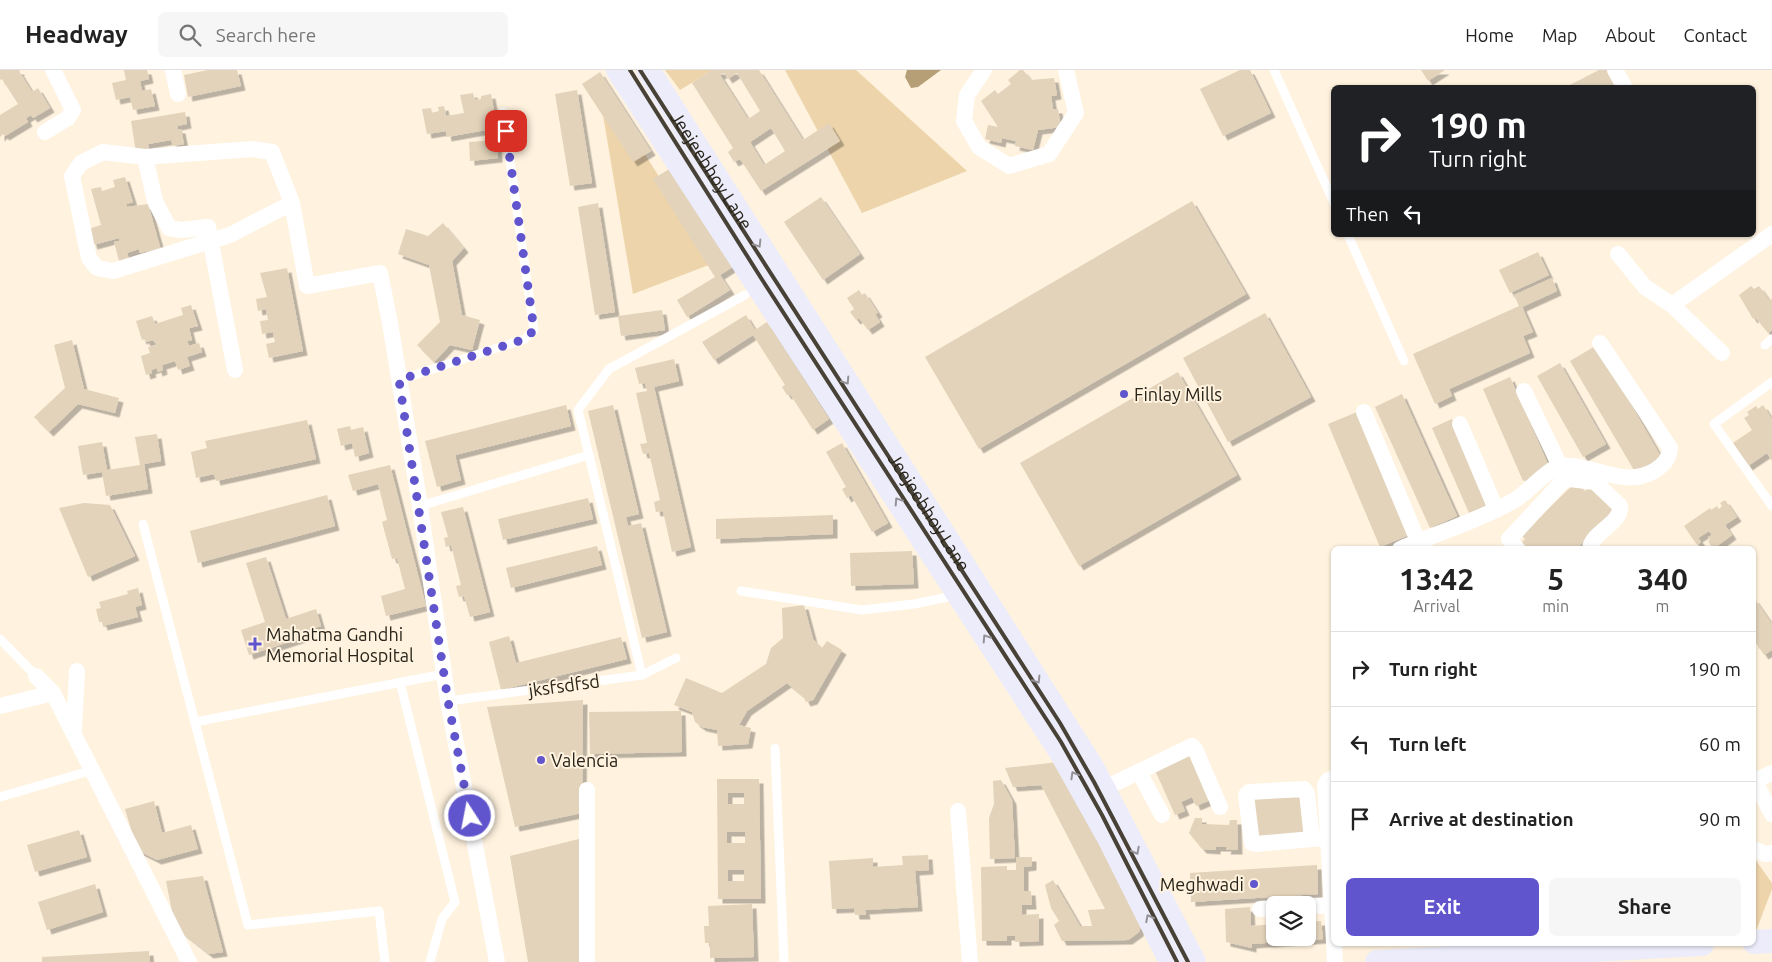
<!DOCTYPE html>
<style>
:root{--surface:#fff;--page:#f6f6f6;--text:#222;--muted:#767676;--line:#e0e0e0;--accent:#6155cd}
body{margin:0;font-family:Ubuntu,sans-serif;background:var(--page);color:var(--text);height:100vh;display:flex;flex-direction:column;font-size:19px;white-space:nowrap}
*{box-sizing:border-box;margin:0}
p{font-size:16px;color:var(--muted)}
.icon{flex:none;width:28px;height:28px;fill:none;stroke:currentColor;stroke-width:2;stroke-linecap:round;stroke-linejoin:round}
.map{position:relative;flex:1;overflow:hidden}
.drawer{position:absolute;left:1331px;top:476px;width:425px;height:400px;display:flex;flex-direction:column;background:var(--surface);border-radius:8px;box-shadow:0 1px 4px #0004}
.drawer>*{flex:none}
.banner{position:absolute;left:1331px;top:15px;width:425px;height:152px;border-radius:8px;box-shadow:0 1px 4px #0004;background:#202124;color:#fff;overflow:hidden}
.controls{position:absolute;left:1266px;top:826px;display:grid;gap:10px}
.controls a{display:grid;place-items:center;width:50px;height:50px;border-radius:8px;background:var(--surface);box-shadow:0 1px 4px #0004;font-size:25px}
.pin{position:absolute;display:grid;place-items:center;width:42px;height:42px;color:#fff;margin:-21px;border-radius:10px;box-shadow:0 2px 8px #0006}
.me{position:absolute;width:55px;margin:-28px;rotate:349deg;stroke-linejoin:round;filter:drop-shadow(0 0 4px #0008)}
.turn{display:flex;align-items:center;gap:18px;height:105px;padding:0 15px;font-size:22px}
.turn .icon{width:65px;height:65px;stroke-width:2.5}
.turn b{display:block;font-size:35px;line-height:42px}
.then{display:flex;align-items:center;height:48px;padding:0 15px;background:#0003;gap:10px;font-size:19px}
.eta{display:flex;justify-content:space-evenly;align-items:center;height:85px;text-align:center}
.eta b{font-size:30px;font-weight:700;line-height:35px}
.primary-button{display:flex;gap:10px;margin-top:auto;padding:10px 15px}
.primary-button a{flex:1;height:58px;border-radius:8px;background:var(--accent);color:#fff;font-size:20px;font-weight:700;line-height:58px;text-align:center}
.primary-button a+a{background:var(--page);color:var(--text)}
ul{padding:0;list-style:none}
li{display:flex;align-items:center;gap:15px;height:75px;padding:0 15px;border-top:1px solid var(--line)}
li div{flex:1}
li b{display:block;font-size:19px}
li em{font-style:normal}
header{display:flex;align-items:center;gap:30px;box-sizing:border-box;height:70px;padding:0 25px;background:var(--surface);border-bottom:1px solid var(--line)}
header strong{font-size:24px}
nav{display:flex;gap:28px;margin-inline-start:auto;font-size:18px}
.search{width:350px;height:45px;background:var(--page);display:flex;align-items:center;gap:12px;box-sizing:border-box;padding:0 18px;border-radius:8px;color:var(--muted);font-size:19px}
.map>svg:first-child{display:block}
.green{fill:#edd4ab}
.water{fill:#b69e76}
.building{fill:#e2d3ba;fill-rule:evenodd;filter:url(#shadow)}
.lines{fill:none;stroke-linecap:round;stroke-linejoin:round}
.lane{stroke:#fff;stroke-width:9}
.street{stroke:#fff;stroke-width:16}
.secondary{stroke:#ececfb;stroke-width:24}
.rail{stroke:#484236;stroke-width:4}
.oneway{stroke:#949296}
.route{stroke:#6155cd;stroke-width:9;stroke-dasharray:0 16.2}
.poi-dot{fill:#6155cd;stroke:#fff2de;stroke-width:2}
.labels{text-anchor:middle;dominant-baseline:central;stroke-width:4;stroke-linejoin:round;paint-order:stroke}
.street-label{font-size:18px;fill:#29241a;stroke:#fff2de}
.poi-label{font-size:18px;fill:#29241a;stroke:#fff2de;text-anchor:start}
</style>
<header>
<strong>Headway</strong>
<div class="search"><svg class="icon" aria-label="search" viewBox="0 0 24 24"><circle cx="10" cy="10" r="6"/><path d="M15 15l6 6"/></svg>Search here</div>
<nav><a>Home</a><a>Map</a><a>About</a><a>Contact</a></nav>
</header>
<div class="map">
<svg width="1772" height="892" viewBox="0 0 1772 892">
<defs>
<filter id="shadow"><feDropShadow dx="4.5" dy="4.5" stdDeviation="0" flood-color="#0004"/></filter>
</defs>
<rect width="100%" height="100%" fill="#fff2de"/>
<g class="green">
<path d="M665,0H713L680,20Z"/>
<path d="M785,0H856L967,101L862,143Z"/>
<path d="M597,9L714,193L633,224Z"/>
<path d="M1754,788L1772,813V819L1756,861L1754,862Z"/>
</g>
<path class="water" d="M907,0H941L918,17L911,18L905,7Z"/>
<g class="building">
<path d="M0,0H21L19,1L32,22L38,18L50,38L33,48L31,45L26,48L28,52L5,66L3,64L0,67V45L18,34L2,9L0,10Z"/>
<path d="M124,0H147L149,9L140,11L142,21L151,19L155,36L133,40L130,27L116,30L112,13L126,10Z"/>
<path d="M208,0H237L241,16L188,27L184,5Z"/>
<path d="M712,0H759L803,70L829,53L840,71L761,121L740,89L734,92L728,82L733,78L692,13ZM724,3L728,9L737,3L760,41L748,49L720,5ZM771,58L785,81L764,95L750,72Z"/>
<path d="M1020,0H1023L1031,10L1054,8L1057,25L1051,26L1053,39H1058L1061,57L1038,60L1033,80L1015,76L1016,71L1002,68L1001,73L985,69L988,55L998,57L981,31L995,20L998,24L1011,14L1008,10Z"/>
<path d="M1240,0H1250L1271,43L1223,66L1200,19Z"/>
<path d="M1421,0H1445L1428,11Z"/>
<path d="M1599,0H1609L1618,18H1564Z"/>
<path d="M600,2L651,81L633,92L582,14Z"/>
<path d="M577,20L592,113L570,116L555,24Z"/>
<path d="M473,23L475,30L481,29V26L491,24L497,58L447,67L446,61L427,64L422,39L431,38L432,43L439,41L438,37L444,36L446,46L464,43L460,25Z"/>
<path d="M185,42L187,54L177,56L178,59H181L184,74L173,76L171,70L148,74L149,80L136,82L131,51Z"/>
<path d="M497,70L498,88L470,91L469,72Z"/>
<path d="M671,98L734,196L720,205L730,220L687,247L677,230L715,207L653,109Z"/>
<path d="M125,107L133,132L126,134L127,137L148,134L161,180L148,183L147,181L140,183L139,179L127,183L129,189L119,191L114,172L119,171V168L93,175L88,159L101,155L91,119L101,117L102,121L115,117L113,110Z"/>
<path d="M821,127L860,184L823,210L784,152Z"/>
<path d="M1192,131L1246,224L979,379L925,287Z"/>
<path d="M598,133L615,242L595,245L578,137Z"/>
<path d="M443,153L464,178L452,191L462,245L480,250L472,280L450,275L434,292L417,275L440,252L429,195L398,184L406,159L428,166Z"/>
<path d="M1538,182L1549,205L1510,223L1499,200Z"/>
<path d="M287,198L303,281L269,288L266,274L275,272L273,262L262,264L260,251L268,250L266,239L258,241L256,229L267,227L260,203Z"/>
<path d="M1552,208L1557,221L1522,237L1533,262L1523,266L1530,283L1449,319L1452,326L1435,334L1413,284L1519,236L1514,225Z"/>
<path d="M1751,216L1754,219L1759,216L1770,231L1772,229V260L1768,263L1755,247L1753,249L1739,225Z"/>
<path d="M859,220L862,225L865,223L878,243L875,244L880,252L868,260L859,248L856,250L850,242L854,239L847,228Z"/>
<path d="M191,235L198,256L189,258L192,270L187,271L189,276L199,273L202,282L187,287L190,296L178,300L175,291L162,295L163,300L158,302L157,298L151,300L152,303L146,305L141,286L150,283L148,277L157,275L153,270L146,272L145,269L142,270L136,251L152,246L155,254L183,245L181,238Z"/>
<path d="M662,240L665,260L621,266L618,246Z"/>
<path d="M1265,243L1311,327L1228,372L1183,288Z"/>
<path d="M746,245L755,260L767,252L829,349L813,360L790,324L787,325L782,317L785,315L753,265L714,290L702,272Z"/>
<path d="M72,270L84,319L119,328L115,343L78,334L49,362L34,347L65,318L54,275Z"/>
<path d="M1597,275L1661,387L1635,402L1570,291Z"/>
<path d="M674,289L679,311L654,317L691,477L672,482L663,441L656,442L654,432L660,430L649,383L643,384L640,374L647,373L636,323L647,321L645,313L639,314L635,298Z"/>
<path d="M1560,293L1606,374L1583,387L1537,306Z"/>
<path d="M1178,302L1237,405L1079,496L1020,393Z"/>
<path d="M1510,307L1550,399L1523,411L1483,319Z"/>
<path d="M1402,324L1457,446L1430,458L1375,337Z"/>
<path d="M566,335L571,356L455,385L461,410L437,417L425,371Z"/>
<path d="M613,335L639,444L626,447L628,456L641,453L667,562L642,568L588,341Z"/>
<path d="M1763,335L1772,349V391L1767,383L1748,396L1733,373L1752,360L1744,348L1749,345L1747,342L1756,336L1758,339Z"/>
<path d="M1357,342L1409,465L1380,477L1328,354Z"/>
<path d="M1452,349L1489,434L1469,443L1432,358Z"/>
<path d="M307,350L316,389L216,411L214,404L196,408L191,382L207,378L205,371Z"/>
<path d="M350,356L351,360L363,357L369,383L355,387L352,373L341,376L337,359Z"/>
<path d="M157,364L161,391L144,394L148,419L106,426L102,402L83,405L78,376L102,372L107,400L140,395L135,367Z"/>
<path d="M842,373L888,453L872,462L851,425L847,428L842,419L846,417L826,382Z"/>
<path d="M390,395L426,536L386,546L381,526L405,519L397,488L392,489L382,452L387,450L378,414L353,421L348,405Z"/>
<path d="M1576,412L1585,421L1594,414L1614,435L1610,438L1615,443L1578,477L1580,479H1528L1522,472L1525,469L1521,465Z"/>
<path d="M327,425L335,456L198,493L190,461Z"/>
<path d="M588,428L593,449L503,470L498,449Z"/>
<path d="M1725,430L1737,447L1725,455L1732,465L1713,479L1708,471L1710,470L1708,467L1712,465L1709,461L1698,468L1701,472L1697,475L1684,456L1710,438L1711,440L1717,436L1719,439L1722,436L1720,433Z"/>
<path d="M84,433L110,435L135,486L88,507L59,438Z"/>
<path d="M463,437L490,542L470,547L464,526L459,527L456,516L461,515L451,475L446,477L444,468L448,467L441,442Z"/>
<path d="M833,445V464L716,469V449Z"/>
<path d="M597,476L602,495L511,518L506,498Z"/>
<path d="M912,481L914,514L851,516L850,483Z"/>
<path d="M266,487L286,549L316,539L321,556L310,560L311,565L249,585L241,560L265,552L246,493Z"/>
<path d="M138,518L142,535L135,537L138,547L103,556L102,552H99L96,539L101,538L99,532L128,524L127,521Z"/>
<path d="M1754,528L1772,554V580L1764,585L1756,573L1754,574Z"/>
<path d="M804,535L813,569L822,578L827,571L842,580L813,630L806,632L803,626L787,613L747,641L739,655L751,658L748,674L718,676L717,660L702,657L695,652L692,642L674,635L686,608L722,623L766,594L771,578L783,568L782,538Z"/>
<path d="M509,566L516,593L621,567L627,589L501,620L489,572Z"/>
<path d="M583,630L582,743L515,757L487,637Z"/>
<path d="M681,641L682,682L590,684L589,642Z"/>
<path d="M1193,681L1215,728L1196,736L1192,727L1181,732L1185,741L1175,745L1154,698Z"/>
<path d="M1059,692L1098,774L1104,771L1143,848L1139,862L1128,870L1062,871L1054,855L1059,851L1051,838L1045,815L1053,810L1080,856H1092L1088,840L1105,839L1041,715L1013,717L1005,698Z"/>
<path d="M717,709H759L761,829H718ZM728,723H744V734H728ZM727,762H745V773H727ZM728,800H744V811H728Z"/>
<path d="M1001,710L1012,730L1015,788L990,789L989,748L994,734L993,711Z"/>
<path d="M1304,723L1308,766L1253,771L1249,728Z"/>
<path d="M154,731L162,763L191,755L198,779L157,790L137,780L125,739Z"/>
<path d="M1195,748H1202V754L1229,755L1230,750H1237L1238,780H1226L1227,777H1216V780L1202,779L1189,763Z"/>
<path d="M79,760L87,787L35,802L27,775Z"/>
<path d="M579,769V892H528L510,786Z"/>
<path d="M928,785L929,800L915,801L918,837L865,840L866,845H855L854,838L832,839L829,791L873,788V797L903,795L902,786Z"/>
<path d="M1016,787H1032V796L1024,797V821H1031L1032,835H1022V845L1039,844V871L1015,872V866H1007V871H982L981,797L1007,796V800H1016Z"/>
<path d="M1317,795L1318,824L1191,832L1190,803Z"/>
<path d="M203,806L223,882L209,884L175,857L166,811Z"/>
<path d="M95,814L103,842L47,860L38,832Z"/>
<path d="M752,834L754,887L710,888V873H705L704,856H709L708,836Z"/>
<path d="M1250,837L1251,856L1275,854V868H1308V852L1321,851L1323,869L1252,874V878L1226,872L1225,839Z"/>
<path d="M149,881L150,892H42V887Z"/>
</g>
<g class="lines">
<g class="lane">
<path d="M1274,0L1334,133"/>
<path d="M1348,165L1404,291"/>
<path d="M1765,275L1772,269"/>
<path d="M399,310L525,269L534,260L503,42"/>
<path d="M1772,312L1714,354L1772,436"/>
<path d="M420,436L589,385"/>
<path d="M143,454L248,855L379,841L385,892"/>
<path d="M741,521L862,540L914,534L958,525"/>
<path d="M0,569L36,606"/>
<path d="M642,605L578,340L609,299L745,225"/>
<path d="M400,612L455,832L442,849L430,892"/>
<path d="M448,631L642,605L676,588"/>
<path d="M195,652L444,604"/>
<path d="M775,678L784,892"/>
<path d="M0,727L93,700"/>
</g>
<g class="street">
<path d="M173,0L178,24"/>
<path d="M984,0L967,25L964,51L979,77L1009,96L1049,84L1076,43L1066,0"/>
<path d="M1615,0L1625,18"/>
<path d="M45,62L68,48L73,40L53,0"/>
<path d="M145,87L155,131L169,158L181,160L208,157L235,300"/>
<path d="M292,133L272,82L252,79L145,87L103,82L81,93L72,106L89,188L97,198L113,201L230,165L292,133L307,216L380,203L390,253L420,436L448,631L497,892"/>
<path d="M1618,184L1645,217L1672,235L1722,283"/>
<path d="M1672,235L1772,164"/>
<path d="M1524,321L1560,396"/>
<path d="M1364,342L1418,471L1425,477"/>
<path d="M1460,354L1496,439"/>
<path d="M1400,479C1438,463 1480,450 1515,430C1528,422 1548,398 1561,396C1592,393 1623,419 1654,401C1664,395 1669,389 1670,378L1600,273"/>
<path d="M1517,479L1509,469L1512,466L1562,412L1569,409L1595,412L1620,436C1622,454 1591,462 1590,479"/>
<path d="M36,606L53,623L189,892"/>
<path d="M0,636L53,623"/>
<path d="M74,660L77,601"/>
<path d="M1139,702L1162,745"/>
<path d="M1334,708L1328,710L1325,715L1334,872"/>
<path d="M1754,710L1772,744"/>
<path d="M1754,711L1772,703"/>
<path d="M1103,719L1192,676L1195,679L1220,737"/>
<path d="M587,720V892"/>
<path d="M958,741L970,892"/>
<path d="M1312,769L1307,723L1304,719L1249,722L1246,725L1252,773L1256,774L1312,769L1328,768"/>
<path d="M1754,779L1765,784L1772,783"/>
<path d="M1308,836L1334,835"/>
<path d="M1260,839L1275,838"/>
<path d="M1334,874L1335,892"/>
</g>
<g class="secondary">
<path d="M618,0L1062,684L1110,770L1171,892"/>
<path id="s1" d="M648,0L1092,697L1194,892"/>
<path d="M1754,872L1772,871"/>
<path d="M1377,892L1702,874"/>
</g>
<g class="rail">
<path d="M630,0L761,208L1061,672L1102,745L1177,892"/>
<path d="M640,0L1060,653L1094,712L1188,892"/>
</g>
</g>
<defs><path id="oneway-chevron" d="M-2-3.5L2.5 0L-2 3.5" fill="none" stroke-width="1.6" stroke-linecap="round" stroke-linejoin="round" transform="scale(1.25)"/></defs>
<g class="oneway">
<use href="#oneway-chevron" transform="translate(758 174) rotate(58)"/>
<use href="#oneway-chevron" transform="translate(846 311) rotate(57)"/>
<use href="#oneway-chevron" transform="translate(898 431) rotate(-123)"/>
<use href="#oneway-chevron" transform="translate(986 568) rotate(-123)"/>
<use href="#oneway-chevron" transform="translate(1037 610) rotate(58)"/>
<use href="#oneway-chevron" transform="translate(1074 705) rotate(-119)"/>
<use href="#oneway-chevron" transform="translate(1136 781) rotate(62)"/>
<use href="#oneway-chevron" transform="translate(1149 848) rotate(-117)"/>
</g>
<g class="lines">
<path class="route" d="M470,746L448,631L399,310L525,269L534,260L506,61"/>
</g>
<g class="poi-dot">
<circle cx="1124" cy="324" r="5"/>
<path d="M252.5 566.5h5v5h5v5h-5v5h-5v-5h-5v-5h5z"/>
<circle cx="541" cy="690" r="5"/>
<circle cx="1254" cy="814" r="5"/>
</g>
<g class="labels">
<g class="street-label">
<text stroke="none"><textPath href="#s1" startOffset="119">Jeejeebhoy Lane</textPath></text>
<text stroke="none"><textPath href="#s1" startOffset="524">Jeejeebhoy Lane</textPath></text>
<text transform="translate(564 615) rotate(-8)">jksfsdfsd</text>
</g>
<g class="poi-label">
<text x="1134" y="324">Finlay Mills</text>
<text x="266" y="564">Mahatma Gandhi<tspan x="266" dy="21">Memorial Hospital</tspan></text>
<text x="551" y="690">Valencia</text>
<text x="1244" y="814" text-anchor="end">Meghwadi</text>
</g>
</g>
</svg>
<div class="controls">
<a><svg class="icon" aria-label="layers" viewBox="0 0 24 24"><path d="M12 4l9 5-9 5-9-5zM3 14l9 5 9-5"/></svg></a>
</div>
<div class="pin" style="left:506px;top:61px;background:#d93025"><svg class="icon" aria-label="arrive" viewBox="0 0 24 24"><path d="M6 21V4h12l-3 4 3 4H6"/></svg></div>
<svg class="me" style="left:470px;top:746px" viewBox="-20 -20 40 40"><circle r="17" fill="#6155cd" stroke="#fff" stroke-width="3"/><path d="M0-11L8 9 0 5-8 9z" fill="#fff"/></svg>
<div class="banner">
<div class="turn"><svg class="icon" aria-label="right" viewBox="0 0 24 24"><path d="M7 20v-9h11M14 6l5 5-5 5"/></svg><div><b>190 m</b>Turn right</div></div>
<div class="then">Then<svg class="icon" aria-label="left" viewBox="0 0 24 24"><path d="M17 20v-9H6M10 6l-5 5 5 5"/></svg></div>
</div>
<section class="drawer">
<div class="eta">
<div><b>13:42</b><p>Arrival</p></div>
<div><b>5</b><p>min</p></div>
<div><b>340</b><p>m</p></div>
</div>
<ul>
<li><svg class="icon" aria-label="right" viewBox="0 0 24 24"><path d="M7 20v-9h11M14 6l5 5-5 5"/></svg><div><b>Turn right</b></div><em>190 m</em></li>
<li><svg class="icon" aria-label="left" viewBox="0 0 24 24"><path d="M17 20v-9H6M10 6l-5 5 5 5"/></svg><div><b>Turn left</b></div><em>60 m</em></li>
<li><svg class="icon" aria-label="arrive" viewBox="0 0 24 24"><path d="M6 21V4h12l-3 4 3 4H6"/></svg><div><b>Arrive at destination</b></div><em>90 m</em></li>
</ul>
<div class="primary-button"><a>Exit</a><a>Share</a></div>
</section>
</div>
